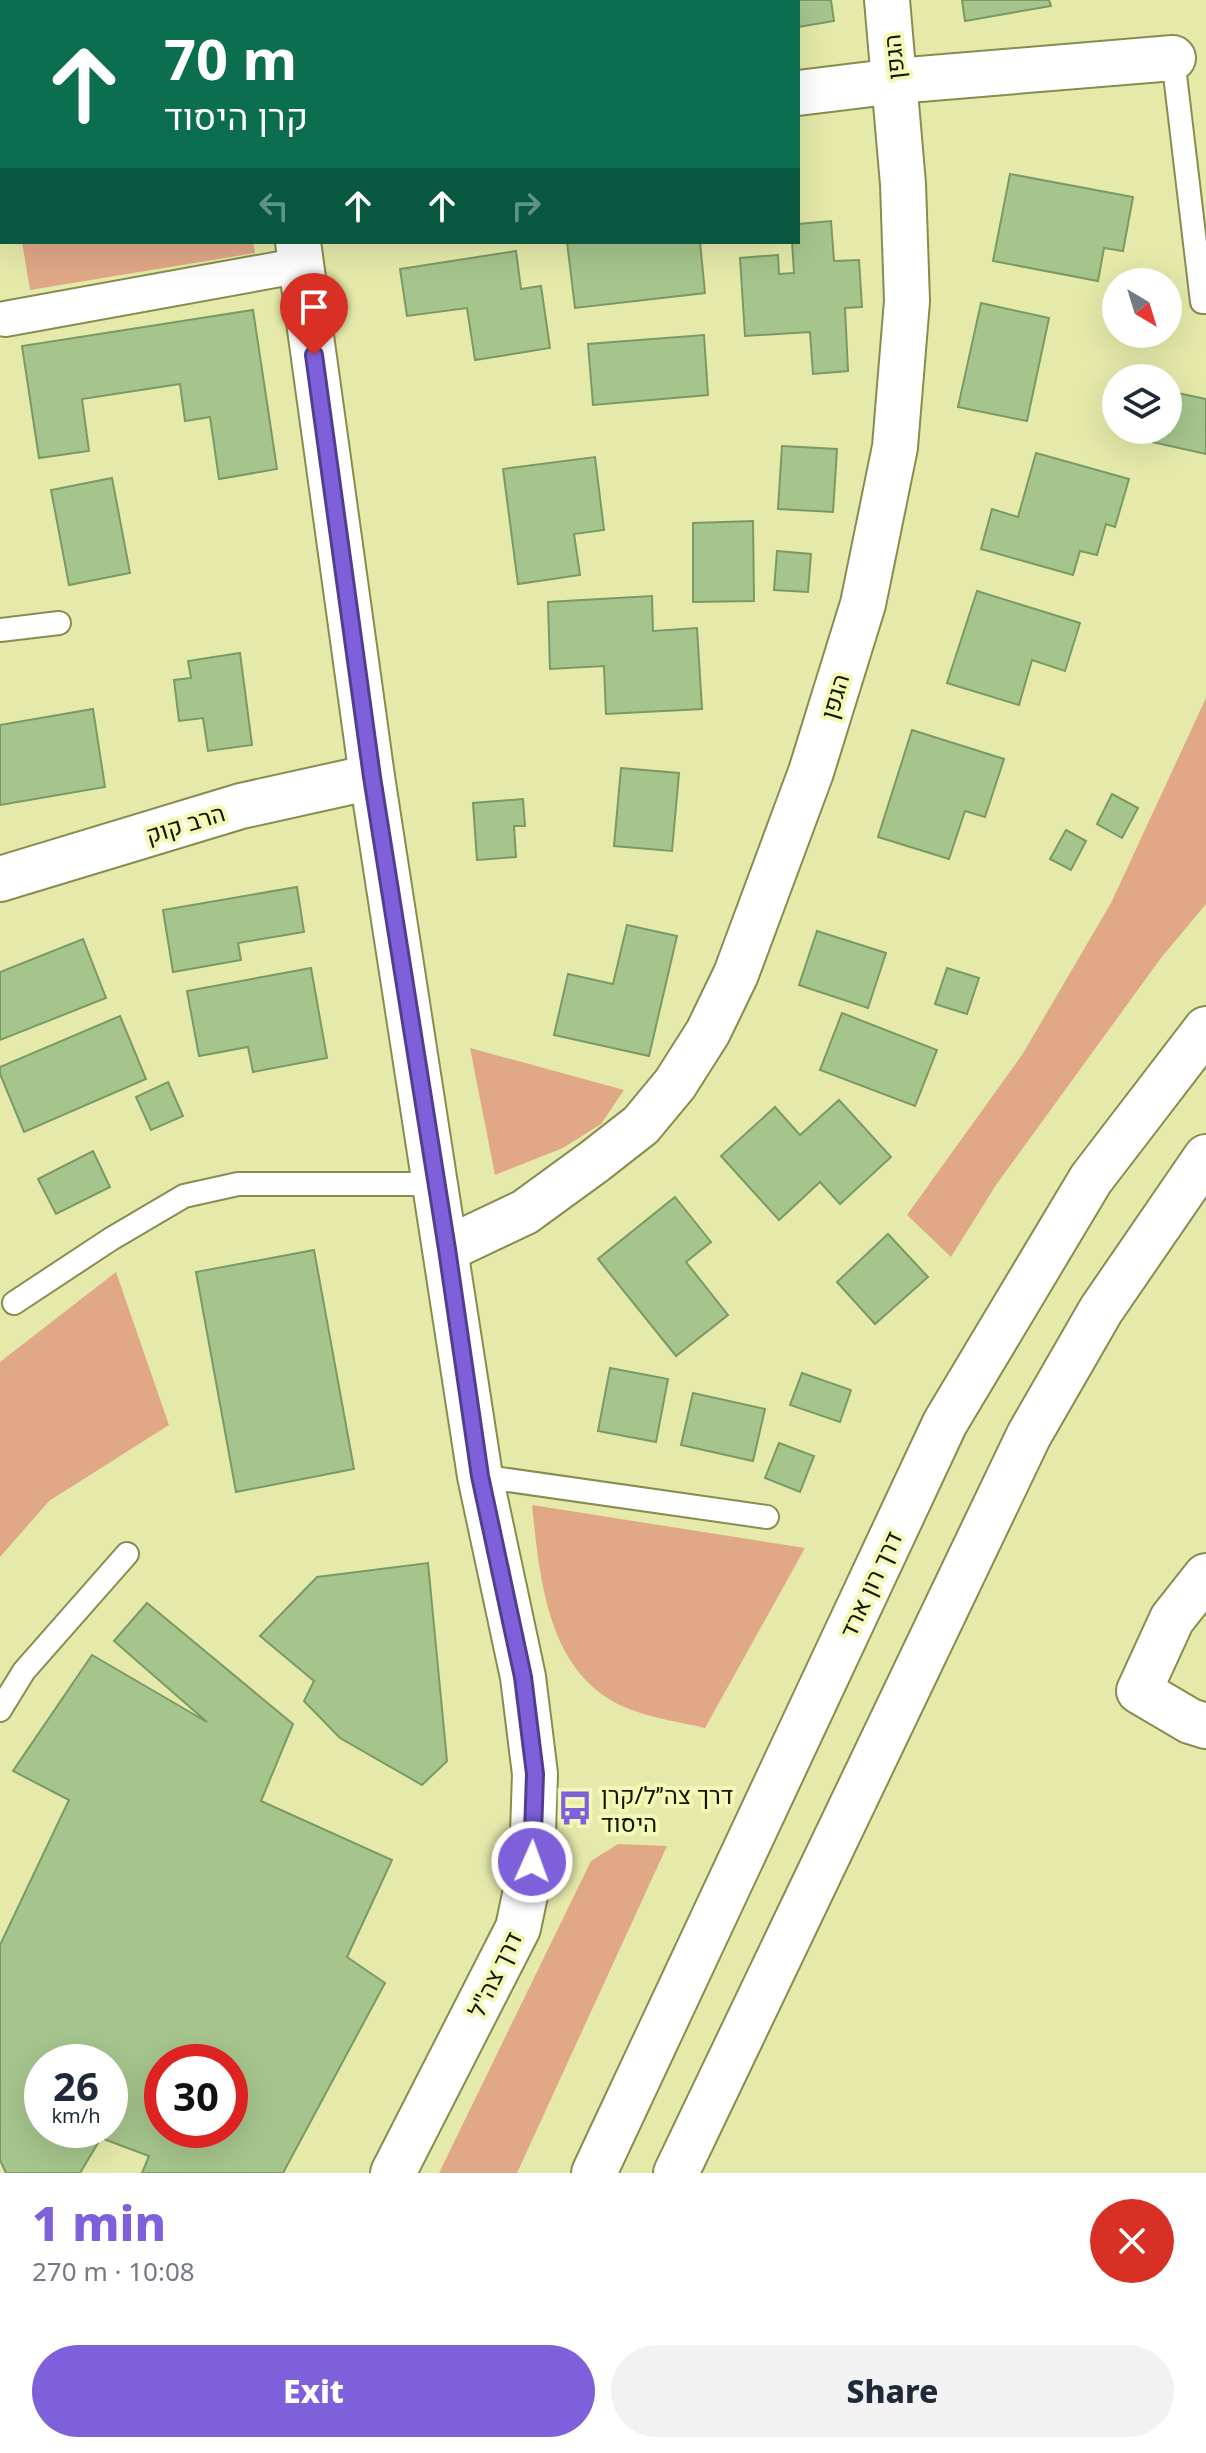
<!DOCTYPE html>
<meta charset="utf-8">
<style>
:root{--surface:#fff;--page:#f2f2f3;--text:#1f2937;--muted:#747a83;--accent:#7f60db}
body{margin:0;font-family:"Noto Sans",Heebo,sans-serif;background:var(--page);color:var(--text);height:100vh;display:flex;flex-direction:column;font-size:30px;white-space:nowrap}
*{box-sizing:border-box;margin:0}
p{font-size:26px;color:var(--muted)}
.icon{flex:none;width:44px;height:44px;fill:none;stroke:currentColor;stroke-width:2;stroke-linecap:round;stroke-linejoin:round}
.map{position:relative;height:2173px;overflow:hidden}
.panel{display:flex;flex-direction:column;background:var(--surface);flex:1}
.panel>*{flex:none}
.hud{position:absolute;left:0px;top:0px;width:800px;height:244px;box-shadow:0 8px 32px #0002;background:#0b6e4f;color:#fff;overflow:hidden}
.needle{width:52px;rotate:142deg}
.controls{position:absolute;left:1102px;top:268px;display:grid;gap:16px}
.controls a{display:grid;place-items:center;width:80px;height:80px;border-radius:50%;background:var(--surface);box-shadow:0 8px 32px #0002;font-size:40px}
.speed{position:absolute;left:24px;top:2044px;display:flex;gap:16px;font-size:40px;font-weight:700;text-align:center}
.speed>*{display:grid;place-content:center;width:104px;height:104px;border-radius:50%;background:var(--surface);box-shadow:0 8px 32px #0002;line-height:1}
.speed small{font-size:20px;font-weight:400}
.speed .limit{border:12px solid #d22;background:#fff;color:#111}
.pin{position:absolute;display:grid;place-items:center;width:68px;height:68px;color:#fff;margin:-82px -34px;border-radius:50% 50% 50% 0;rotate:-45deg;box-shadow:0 0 8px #0007}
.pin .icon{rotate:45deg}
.me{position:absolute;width:88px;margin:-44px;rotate:2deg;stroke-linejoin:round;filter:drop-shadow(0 0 6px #0008)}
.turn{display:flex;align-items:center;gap:28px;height:168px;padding:0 32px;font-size:36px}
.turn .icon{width:104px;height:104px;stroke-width:2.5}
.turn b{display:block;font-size:56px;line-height:68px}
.lanes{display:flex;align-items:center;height:76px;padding:0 32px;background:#0003;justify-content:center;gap:40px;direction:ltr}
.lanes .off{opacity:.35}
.round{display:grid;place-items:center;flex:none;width:84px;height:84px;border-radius:42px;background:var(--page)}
.head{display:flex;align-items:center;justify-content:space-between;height:136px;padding:0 32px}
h1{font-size:48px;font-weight:800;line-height:60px;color:var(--accent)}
.primary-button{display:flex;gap:16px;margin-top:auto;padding:16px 32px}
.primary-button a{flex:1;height:92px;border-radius:48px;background:var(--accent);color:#fff;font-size:32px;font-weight:800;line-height:92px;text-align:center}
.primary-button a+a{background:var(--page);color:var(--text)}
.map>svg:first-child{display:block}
.green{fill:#e0a887}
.building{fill:#a6c58d;stroke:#7b9963;stroke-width:2;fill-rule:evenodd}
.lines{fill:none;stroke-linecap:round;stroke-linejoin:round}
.service-casing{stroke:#888c4e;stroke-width:26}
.pedestrian-casing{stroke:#888c4e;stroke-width:38}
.minor-casing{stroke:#888c4e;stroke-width:48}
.secondary-casing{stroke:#888c4e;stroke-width:48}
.service{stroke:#fff;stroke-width:22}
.pedestrian{stroke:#fff;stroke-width:34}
.minor{stroke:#fff;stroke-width:44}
.secondary{stroke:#fff;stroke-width:44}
.route-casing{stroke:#533e8e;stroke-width:20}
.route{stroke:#7f60db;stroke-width:14}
.labels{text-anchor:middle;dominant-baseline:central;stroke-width:8;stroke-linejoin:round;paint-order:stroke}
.street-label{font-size:24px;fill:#141500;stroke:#f3f8b6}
.poi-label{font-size:24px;fill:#141500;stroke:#f3f8b6;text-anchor:start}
</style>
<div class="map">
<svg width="1206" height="2173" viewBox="0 0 1206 2173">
<rect width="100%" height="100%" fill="#e5eaaa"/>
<g class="green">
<path d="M22,242H253L255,253L30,290Z"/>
<path d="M1206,698V904L1161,958L996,1185L951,1257L907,1215L1022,1055L1111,903Z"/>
<path d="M470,1048L624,1090L601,1124L563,1148L495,1175Z"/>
<path d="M116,1272L169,1425L49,1501L0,1557V1362Z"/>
<path d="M532,1505L805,1548L705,1728C681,1722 655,1719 632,1710C548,1680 540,1581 532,1505Z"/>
<path d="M618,1844L667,1846L517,2173H439L591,1861Z"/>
</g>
<g class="building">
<path d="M8,0H228L229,2H8Z"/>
<rect x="370" y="0" width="61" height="2"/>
<rect x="548" y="0" width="61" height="2"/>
<path d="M704,0H831L834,21L798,27V2Z"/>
<path d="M962,0H1049L1051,6L965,21Z"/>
<path d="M1010,174L1133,197L1123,251L1104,248L1098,281L993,261Z"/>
<path d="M831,221L834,261L859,260L862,307L845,308L848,371L813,374L810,332L745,336L740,258L778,255L779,274L794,273L792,242H798V224Z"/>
<path d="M567,242H700L705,293L575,308Z"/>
<path d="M516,251L521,289L541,286L550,348L475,360L467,308L407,316L400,269Z"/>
<path d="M981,303L1049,318L1027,421L958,407Z"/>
<path d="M253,310L277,469L219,479L210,417L185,421L180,384L82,399L89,451L39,458L22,346Z"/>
<path d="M704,335L708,395L593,405L588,344Z"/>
<path d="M1168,391L1206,399V454L1134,438L1136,430H1168Z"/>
<path d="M782,446L837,449L833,512L778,509Z"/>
<path d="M1036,453L1129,479L1115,527L1106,524L1097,555L1080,551L1073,575L981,549L992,509L1018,517Z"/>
<path d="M595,457L604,530L574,534L580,575L518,584L503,469Z"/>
<path d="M112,478L130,573L69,585L51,490Z"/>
<path d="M753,521L754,601L693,602V523Z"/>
<path d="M777,551L811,554L808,592L774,590Z"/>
<path d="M977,591L1080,623L1065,671L1032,660L1019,705L947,683Z"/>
<path d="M652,596L653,631L697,628L702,709L606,714L604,666L550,669L548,602Z"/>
<path d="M240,653L252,745L208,751L203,718L179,721L174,680L191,678L188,661Z"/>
<path d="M93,709L105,787L0,805V725Z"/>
<path d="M912,730L1004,759L985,817L965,811L949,859L878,837Z"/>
<path d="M621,768L679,773L672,851L614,846Z"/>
<path d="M1112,794L1138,808L1122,838L1097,824Z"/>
<path d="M523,799L525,826H514L516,857L477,860L473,803Z"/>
<path d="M1066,830L1086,841L1071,870L1050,859Z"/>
<path d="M297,887L304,932L238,943L241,960L173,972L163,910Z"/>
<path d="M627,925L677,936L649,1056L554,1035L568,974L613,984Z"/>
<path d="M817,931L886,953L868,1008L799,985Z"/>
<path d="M83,939L106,998L0,1040V972Z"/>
<path d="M311,968L327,1058L253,1072L248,1047L199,1056L187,991Z"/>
<path d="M947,968L979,978L967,1014L935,1004Z"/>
<path d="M842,1013L937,1050L915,1106L820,1070Z"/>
<path d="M120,1016L146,1079L24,1132L0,1074V1067Z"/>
<path d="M168,1082L183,1116L151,1130L136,1097Z"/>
<path d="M839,1100L891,1157L840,1204L820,1182L779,1220L721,1156L775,1107L800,1135Z"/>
<path d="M93,1151L110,1187L56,1214L38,1179Z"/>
<path d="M675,1197L711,1242L686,1262L728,1315L676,1356L598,1259Z"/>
<path d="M888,1234L928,1277L875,1324L837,1282Z"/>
<path d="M314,1250L354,1469L236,1492L196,1272Z"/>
<path d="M610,1368L668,1379L656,1442L598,1431Z"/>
<path d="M802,1373L851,1390L840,1422L790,1405Z"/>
<path d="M693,1393L765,1409L753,1461L681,1445Z"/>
<path d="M779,1443L814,1456L800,1492L765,1478Z"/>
<path d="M428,1563L447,1761L422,1785L340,1738L304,1701L314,1681L260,1636L317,1577Z"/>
<path d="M147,1603L293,1724L261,1801L392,1860L347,1957L385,1983L283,2173H142L149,2156L101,2138L80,2173H6L0,2160V1945L69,1800L13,1771L92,1655L207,1722L114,1641ZM42,2062H110V2130H42ZM162,2062H230V2130H162Z"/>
</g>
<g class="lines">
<g class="service-casing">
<g id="service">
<path d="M1173,58L1202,302H1206"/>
<path d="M0,630L59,623"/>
<path d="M14,1303L111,1239L184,1196L238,1184H437"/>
<path d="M480,1476L767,1517"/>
<path d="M0,1710L24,1671L127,1554"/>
</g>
</g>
<g class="pedestrian-casing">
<g id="pedestrian">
<path d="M0,176H2"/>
<path d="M5,319L302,265"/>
</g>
</g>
<g class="minor-casing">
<g id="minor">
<path d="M265,0V2"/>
<path d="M798,93L896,81L1173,58"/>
<path d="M298,242L372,777L480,1476L523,1677L535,1774L532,1862L518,1928L393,2173"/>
<path d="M0,879L241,806L372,777"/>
<path d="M447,1249L525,1212L595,1161L641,1125L675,1084L708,1032L736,974L811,772L863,604L895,447L907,301L903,184L887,0"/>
<path d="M1206,1576L1172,1619L1139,1691L1190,1721L1206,1726"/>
</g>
</g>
<g class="secondary-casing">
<g id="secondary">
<path d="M594,2173L945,1423L1091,1179L1206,1029"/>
<path d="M676,2173L1029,1435L1101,1310L1206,1157"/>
</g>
</g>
<use href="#service" class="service"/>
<use href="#pedestrian" class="pedestrian"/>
<use href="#minor" class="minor"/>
<use href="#secondary" class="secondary"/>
</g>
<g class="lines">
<g class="route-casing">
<path id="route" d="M314,355L372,777L447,1249L480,1476L523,1677L535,1774L532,1862"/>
</g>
<use href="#route" class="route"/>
</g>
<defs>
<g id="bus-bare" transform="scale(2.76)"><path d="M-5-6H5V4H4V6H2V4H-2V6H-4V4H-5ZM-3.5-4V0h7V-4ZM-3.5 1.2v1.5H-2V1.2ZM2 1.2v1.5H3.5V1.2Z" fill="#7f60db" stroke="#f3f8b6" stroke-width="2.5" paint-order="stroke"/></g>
</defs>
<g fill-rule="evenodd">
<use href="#bus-bare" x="575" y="1808"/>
</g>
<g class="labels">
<g class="street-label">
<text transform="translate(893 57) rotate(-96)">הגפן</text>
<text transform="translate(834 696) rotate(-73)">הגפן</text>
<text transform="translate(185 823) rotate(-17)">הרב קוק</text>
<text transform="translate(870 1584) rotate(-65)">דרך רון ארד</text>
<text transform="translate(494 1974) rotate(-64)">דרך צה"ל</text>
</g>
<g class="poi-label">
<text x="601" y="1794">דרך צה״ל/קרן<tspan x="601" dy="28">היסוד</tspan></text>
</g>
</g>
</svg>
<div class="controls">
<a><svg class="needle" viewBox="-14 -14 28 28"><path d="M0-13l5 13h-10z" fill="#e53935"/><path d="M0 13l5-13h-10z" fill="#747a83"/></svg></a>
<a><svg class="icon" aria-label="layers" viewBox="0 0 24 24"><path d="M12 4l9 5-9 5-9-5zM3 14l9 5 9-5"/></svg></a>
</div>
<div class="speed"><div>26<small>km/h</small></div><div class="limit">30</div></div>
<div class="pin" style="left:314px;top:355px;background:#d93025"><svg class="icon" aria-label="arrive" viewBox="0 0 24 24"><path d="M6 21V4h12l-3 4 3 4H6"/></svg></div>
<svg class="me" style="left:532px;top:1862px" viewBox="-20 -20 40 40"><circle r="17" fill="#7f60db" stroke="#fff" stroke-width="3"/><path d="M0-11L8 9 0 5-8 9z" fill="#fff"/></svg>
<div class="hud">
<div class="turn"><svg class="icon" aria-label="ahead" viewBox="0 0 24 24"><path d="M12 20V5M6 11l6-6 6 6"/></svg><div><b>70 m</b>קרן היסוד</div></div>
<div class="lanes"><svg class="icon off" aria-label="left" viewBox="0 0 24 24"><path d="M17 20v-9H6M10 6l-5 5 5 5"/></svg><svg class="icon" aria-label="ahead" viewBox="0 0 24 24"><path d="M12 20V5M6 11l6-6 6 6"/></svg><svg class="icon" aria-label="ahead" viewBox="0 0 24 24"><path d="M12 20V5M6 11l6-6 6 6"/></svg><svg class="icon off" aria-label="right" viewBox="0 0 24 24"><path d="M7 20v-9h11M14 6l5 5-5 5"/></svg></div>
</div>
</div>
<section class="panel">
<div class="head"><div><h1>1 min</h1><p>270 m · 10:08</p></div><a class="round" style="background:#d93025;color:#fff"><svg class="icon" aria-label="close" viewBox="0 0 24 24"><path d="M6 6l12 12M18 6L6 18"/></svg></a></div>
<div class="primary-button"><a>Exit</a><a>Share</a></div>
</section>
